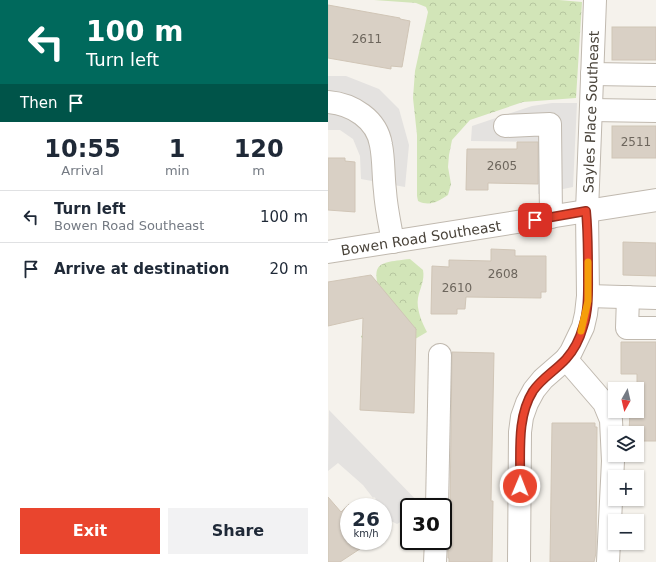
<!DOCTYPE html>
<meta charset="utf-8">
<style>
:root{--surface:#fff;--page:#f2f2f3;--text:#1f2937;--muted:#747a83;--line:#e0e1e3;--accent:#e9452e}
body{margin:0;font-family:"DejaVu Sans",sans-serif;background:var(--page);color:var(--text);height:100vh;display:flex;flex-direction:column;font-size:15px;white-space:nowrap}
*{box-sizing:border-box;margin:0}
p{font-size:13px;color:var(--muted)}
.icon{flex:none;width:22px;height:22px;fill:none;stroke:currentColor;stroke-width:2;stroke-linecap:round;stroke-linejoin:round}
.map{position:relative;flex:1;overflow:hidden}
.side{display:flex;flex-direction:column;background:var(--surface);width:328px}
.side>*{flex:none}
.banner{background:#00695c;color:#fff;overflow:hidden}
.needle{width:26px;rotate:188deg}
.fabs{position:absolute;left:280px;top:382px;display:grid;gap:8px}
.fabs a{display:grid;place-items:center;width:36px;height:36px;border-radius:0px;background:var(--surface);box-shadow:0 1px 3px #0004;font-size:20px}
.speed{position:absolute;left:12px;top:498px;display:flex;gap:8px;font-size:20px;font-weight:700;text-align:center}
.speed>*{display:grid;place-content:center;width:52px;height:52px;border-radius:50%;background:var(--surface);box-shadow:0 1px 3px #0004;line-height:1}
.speed small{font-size:10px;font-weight:400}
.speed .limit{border:2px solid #111;border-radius:6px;background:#fff;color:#111}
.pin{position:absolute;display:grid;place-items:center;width:34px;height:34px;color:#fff;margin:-17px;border-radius:8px;box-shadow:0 2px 6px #0006}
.me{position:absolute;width:44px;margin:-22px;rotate:1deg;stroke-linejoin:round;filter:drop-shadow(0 0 3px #0008)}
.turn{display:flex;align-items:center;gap:14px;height:84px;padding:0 20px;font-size:18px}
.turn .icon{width:52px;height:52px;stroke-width:2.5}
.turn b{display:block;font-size:28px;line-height:34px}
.then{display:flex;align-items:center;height:38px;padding:0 20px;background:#0003;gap:8px;font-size:15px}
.eta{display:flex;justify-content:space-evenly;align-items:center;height:68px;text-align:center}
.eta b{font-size:24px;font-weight:600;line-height:28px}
.cta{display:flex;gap:8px;margin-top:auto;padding:8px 20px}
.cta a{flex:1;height:46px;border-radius:0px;background:var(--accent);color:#fff;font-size:16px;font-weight:600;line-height:46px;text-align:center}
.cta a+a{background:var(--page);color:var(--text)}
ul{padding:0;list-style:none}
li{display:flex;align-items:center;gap:12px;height:52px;padding:0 20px;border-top:1px solid var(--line)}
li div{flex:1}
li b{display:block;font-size:15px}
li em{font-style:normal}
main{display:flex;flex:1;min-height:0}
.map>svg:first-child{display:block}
.forest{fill:url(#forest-crowns)}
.parking{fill:#e4e2e0}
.building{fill:#d9d0c5;stroke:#d0c5b6}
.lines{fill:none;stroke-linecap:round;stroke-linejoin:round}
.minor-casing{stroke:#c0b9af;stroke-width:24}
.minor{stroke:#fff;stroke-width:22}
.route-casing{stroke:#972d1e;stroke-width:10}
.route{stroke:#e9452e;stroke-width:7}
.slow{stroke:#f59e0b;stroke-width:7}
.labels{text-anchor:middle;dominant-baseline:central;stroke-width:4;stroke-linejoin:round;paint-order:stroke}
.number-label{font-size:12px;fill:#6d665d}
.street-label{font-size:14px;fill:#49433a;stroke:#fff}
</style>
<main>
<section class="side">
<div class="banner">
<div class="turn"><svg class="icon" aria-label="left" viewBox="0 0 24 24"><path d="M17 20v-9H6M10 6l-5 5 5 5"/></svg><div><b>100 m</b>Turn left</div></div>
<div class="then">Then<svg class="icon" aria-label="arrive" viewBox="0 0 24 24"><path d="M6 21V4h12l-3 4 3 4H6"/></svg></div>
</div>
<div class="eta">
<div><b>10:55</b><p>Arrival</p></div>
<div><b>1</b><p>min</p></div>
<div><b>120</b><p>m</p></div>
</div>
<ul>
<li><svg class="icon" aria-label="left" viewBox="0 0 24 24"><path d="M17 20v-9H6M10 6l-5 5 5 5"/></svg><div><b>Turn left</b><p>Bowen Road Southeast</p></div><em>100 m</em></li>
<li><svg class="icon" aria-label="arrive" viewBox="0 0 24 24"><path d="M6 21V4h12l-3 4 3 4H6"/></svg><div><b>Arrive at destination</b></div><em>20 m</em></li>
</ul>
<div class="cta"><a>Exit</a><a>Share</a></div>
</section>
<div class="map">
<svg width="328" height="562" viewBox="0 0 328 562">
<defs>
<pattern id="forest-crowns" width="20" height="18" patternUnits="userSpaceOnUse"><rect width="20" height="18" fill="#d2e5b8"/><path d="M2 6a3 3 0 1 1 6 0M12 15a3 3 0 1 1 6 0" fill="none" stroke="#b6c69f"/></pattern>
</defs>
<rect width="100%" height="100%" fill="#f5f2ec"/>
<g class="forest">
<path d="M46,0H231L254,2L248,98L195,102L142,120L124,140L121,155L120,167L123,184L120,195C111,201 102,207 90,201L89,196V135L85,98L87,71L100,12L98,7L88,3Z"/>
<path d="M82,259L95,270C97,280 92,288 90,298C88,308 94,323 99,332L82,342L40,346L33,337L40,321L53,301C46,266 42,263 82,259Z"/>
</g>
<g class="parking">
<path d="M0,76H18L51,89L71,109L81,145L77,187L33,179L32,156L25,139L12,130H0Z"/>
<path d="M224,103H249L245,187L210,194V142L143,141L144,126L204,106Z"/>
<path d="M1,410L93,505L91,507H81V515L74,521L69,524L63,521L61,519L62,518L55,510V507H53L47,500L48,499L46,497L45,498L35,485L10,463L0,471Z"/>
</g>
<g class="building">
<path d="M0,5L72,18V19L82,21L74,67L63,66V69L0,58Z"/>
<rect x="284" y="27" width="44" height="33"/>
<rect x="284" y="126" width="44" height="32"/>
<path d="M189,142H210V184L160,183V190H138L139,149H189Z"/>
<path d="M0,158H17V161L27,162V212L0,210Z"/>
<path d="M295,242L328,243V276L295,275Z"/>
<path d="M163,249L187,250V256H218V292H213V298L138,297L137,309H129V314H103L104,266L121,267V260L163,261Z"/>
<path d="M43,275L88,329L86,413L32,410L35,318L0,326V282Z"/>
<path d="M293,342H328V441H309V433H301L302,411H309V374H293Z"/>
<path d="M124,352L166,353L163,501H165L164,562H121V558H120V542L118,534L119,515L122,507Z"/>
<path d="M224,423H267V427H269L268,553L266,562H222Z"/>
<path d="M0,497L13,512L21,504V541H44L12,562H0Z"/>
</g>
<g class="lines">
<g class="minor-casing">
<g id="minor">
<path d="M264,74L328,75"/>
<path d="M0,102C24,104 49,119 53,145C56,160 55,175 57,191C58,208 62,225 65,242"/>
<path d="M263,110L328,111"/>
<path d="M177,126L222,124L223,217"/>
<path d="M0,252L328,200"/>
<path d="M260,296L328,298"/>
<path d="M300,297L299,328H328"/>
<path d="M238,359L276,403L283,420L285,461L280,562"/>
<path d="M109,507L112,355"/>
<path d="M107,562L108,541"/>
<path d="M191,562L192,432L194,417L199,403L206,390L215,379L238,359L243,352L255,327L258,314L260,296L259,211L267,0"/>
</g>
</g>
<use href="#minor" class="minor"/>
</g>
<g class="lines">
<g class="route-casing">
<path id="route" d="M192,486C193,454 188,418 205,391C214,378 228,370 238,359C246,350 252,338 255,327C261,309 260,291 260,272C260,252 260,232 258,211L207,220"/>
</g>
<use href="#route" class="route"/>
<path class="slow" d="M253,331L260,301V262"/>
</g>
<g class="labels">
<g class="number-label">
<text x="39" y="39">2611</text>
<text x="308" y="142">2511</text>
<text x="174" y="166">2605</text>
<text x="175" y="274">2608</text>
<text x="129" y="288">2610</text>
</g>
<g class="street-label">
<text transform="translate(263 112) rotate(-88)">Sayles Place Southeast</text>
<text transform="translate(93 238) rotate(-9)">Bowen Road Southeast</text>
</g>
</g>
</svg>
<div class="fabs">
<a><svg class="needle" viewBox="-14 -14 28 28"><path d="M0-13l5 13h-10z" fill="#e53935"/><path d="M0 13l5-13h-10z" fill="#747a83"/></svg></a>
<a><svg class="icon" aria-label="layers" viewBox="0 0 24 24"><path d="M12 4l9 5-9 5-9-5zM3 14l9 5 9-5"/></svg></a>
<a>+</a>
<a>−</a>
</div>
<div class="speed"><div>26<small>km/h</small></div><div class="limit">30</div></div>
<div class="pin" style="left:207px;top:220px;background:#d93025"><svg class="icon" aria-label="arrive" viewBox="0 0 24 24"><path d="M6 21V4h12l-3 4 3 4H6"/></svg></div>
<svg class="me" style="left:192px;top:486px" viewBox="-20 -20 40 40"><circle r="17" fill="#e9452e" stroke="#fff" stroke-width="3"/><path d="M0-11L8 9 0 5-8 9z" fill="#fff"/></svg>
</div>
</main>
